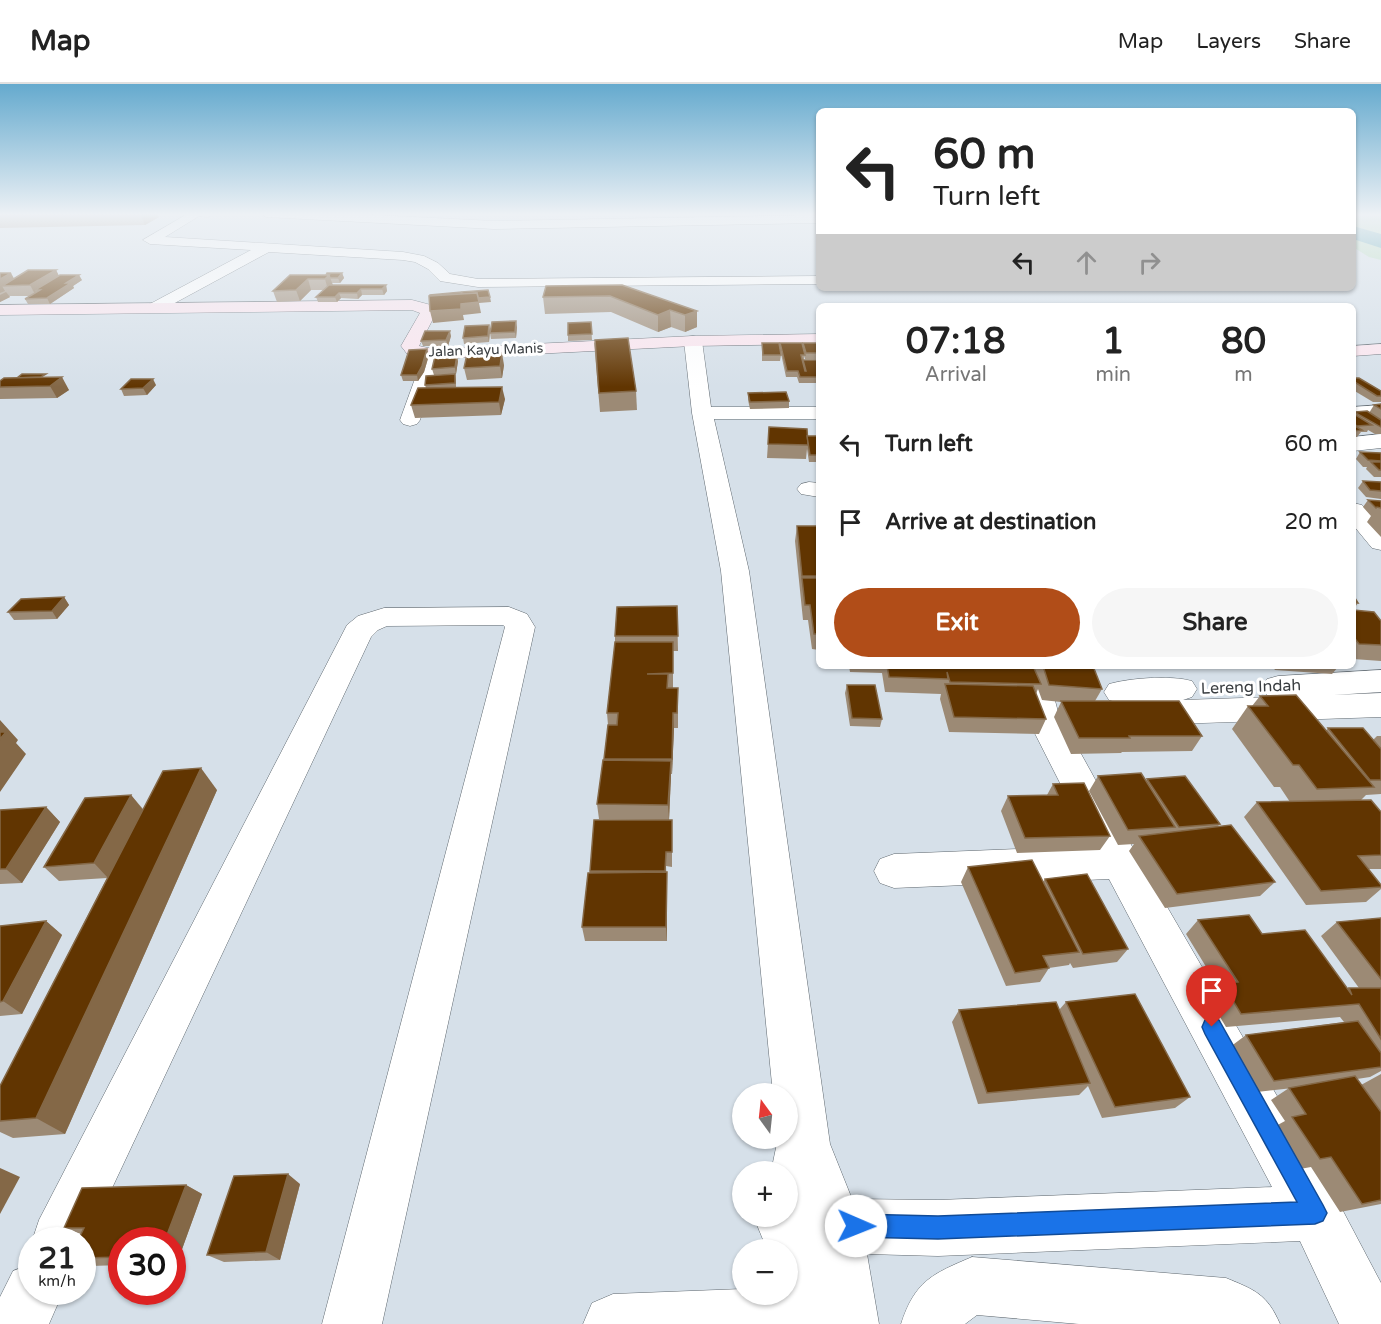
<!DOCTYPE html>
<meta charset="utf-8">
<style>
:root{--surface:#fff;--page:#f6f6f6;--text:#222;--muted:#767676;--line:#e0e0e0;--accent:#b14d18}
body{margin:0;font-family:"Varela Round",sans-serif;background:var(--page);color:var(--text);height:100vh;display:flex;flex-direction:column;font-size:22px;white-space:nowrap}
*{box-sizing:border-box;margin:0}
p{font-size:20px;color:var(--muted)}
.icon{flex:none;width:33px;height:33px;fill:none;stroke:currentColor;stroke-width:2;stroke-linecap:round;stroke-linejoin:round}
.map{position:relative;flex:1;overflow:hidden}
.details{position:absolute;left:816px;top:219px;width:540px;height:366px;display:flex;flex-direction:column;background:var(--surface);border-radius:9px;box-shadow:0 2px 4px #0004}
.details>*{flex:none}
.top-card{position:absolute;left:816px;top:24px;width:540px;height:183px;border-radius:9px;box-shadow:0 2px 4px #0004;background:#fff;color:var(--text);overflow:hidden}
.needle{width:39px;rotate:345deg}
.buttons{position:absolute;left:732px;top:999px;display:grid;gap:12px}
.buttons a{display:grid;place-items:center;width:66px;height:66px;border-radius:50%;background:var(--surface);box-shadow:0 2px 4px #0004;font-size:30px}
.speed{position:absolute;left:18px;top:1143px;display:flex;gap:12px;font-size:30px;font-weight:700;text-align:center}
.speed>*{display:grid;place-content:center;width:78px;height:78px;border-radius:50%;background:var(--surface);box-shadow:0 2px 4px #0004;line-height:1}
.speed small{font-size:15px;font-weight:400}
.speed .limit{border:9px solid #d22;background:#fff;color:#111}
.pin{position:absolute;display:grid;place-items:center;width:51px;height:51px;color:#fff;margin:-62px -26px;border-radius:50% 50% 50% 0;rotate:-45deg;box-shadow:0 0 6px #0007}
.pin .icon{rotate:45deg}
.me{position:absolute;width:66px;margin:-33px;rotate:91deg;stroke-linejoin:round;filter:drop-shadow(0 0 4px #0008)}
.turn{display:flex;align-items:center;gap:21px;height:126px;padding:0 18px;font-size:27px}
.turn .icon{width:78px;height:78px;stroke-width:2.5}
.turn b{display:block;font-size:42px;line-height:51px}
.lanes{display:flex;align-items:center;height:57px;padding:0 18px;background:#0003;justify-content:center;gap:30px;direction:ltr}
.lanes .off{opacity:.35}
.eta{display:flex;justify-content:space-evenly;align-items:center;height:102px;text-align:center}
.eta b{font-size:36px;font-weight:700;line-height:42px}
.primary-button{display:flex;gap:12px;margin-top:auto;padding:12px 18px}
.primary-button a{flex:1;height:69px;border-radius:36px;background:var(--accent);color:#fff;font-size:24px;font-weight:700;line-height:69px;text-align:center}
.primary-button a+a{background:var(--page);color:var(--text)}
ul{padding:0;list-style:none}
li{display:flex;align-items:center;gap:18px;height:78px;padding:0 18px}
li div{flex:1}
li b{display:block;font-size:22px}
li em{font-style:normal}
header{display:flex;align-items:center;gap:36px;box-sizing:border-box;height:84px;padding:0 30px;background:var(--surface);border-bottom:2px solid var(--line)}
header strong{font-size:28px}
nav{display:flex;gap:33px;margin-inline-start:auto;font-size:21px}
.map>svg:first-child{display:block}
.green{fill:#b2dab8}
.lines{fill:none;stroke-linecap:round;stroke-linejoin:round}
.river{fill:#419aa8;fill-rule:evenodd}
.street-casing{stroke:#5f686f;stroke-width:1}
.secondary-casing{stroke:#5f686f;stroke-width:1}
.street{fill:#fff;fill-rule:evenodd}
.secondary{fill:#fbe6ef;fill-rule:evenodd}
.wall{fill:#9c8a75}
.shaded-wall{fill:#846847}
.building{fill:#613501;stroke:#846847;stroke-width:1.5}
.route{fill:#1a73e8;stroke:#114b97;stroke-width:1.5}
.labels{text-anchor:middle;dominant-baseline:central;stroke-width:6;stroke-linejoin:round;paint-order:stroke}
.far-street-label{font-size:14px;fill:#393d40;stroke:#fff}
.street-label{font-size:16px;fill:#393d40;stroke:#fff}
</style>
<header>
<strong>Map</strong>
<nav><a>Map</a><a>Layers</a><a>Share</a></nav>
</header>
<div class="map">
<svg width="1381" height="1240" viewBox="0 0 1381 1240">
<rect width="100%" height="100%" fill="#d6e0e9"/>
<path class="green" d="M1381,132V176L1369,173L1353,163V133Z"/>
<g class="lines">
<path class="river" d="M1353,142L1381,150V164L1353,155Z"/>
<g class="street-casing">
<g id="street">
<path d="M189,129H204L165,153L403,168L424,172L438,179L450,190L478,195L819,192V200L478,203L440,197L428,185L415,178L403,176L269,168L160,227H148L146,224L148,221L251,166L150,160L143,156Z"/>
<path d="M260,129H334L494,137L819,131V139L494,145L266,133Z"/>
<path d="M693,252L699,253L702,257L711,323H819V335H714L749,487L830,1060L852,1115L938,1116L1272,1103L1109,795L894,804L880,799L874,787L880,775L894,770L1092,762L1024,628L1014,582H1046L1058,628L1134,766L1334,1110L1381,1199V1240H1339L1300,1157L938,1172L867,1170L879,1240H583L592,1219L613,1210L742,1205V1210H788V1166H761L764,1158L757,1141L761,1132H788V1088H771L778,1054H788V1010H773L721,487L692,329L684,257L687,253Z"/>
<path d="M433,265L439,266L442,270L420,336L417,340L410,342L403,340L400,336L424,270L427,266Z"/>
<path d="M1381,321V333L1353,335V323Z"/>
<path d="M1381,350V364L1353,367V353Z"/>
<path d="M809,398L819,399V413L801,410L797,405L801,400Z"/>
<path d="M1353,419L1362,421L1381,442V466L1372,464L1353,441Z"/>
<path d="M509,523L527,530L535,543L382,1240H322L505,543L503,541L387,542L378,546L371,553L82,1168V1156L32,1157L39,1136L347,541L358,532L384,524Z"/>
<path d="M1381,586V608L1333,611L1381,609V633L1142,641L1130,637L1125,629L1130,621L1137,618L1120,619L1109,616L1104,608L1109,600C1130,594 1171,591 1192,597L1197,605L1192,613L1183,616L1273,613L1267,611L1262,603L1267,595L1278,592Z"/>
<path d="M972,1173L1226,1194C1255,1206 1267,1210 1280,1240H1079L977,1231L965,1240H901C915,1197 932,1190 972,1173Z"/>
<path d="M32,1180V1208H63L49,1240H0V1213L13,1187Z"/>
</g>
</g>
<g class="secondary-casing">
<g id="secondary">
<path d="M196,129H214L208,133L198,132Z"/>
<path d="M412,216L431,221L436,229L419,262L433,265L693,252L819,250V260L693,262L433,275L408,271L401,262L420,229L412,226L0,231V221Z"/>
<path d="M1381,260V270L1353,272V262Z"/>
</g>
</g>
<use href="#street" class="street"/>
<use href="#secondary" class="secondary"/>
</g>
<g class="wall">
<path d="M0,129H157L159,133L145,141L0,144Z"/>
<path d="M56,186L59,192L82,196L73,202L74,204L50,220H28L25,215L30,212H9L10,213L0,218V189L14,195Z"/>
<path d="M342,189L344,194L340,199H332V201H386L387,207L384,211H362L358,215L341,214L337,218H318L316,213L324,206H311L300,217L277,218L273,207L290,191H326Z"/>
<path d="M622,201L697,227V243L685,248L671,243L658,248L611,228L545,230L543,213Z"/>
<path d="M591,238L592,256L568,257V251Z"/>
<path d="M489,241L490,247L489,258L464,260L463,254Z"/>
<path d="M517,243L516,254L491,255L490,249Z"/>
<path d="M451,252L448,262H423L421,257Z"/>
<path d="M594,258L636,307L637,326L600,328Z"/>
<path d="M762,259L781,271L780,277H762Z"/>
<path d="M780,259L803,263V259H819V275H805L804,272V276H819V299H799L797,293H786L780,265Z"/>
<path d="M427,265L429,271L424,288L418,297H403L401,291Z"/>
<path d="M458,277L456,290H455L456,296V304L505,315L501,331L415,334L411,321L426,304L425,301L455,290L434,291L432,285Z"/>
<path d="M504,281L502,294L467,296L464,284Z"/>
<path d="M49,293L69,306L57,314L0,315V297Z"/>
<path d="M1353,294L1381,307V318H1373L1353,306Z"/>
<path d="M156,301L147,311L124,312L121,305Z"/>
<path d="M748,309L789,317V324L750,325L748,316Z"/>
<path d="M1381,320V350H1375L1368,346L1367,348H1361L1357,353H1353V330L1354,328L1369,329L1374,321Z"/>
<path d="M769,343L807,352H819V378H809L807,365L806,375L767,374Z"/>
<path d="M1360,368L1381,369V393H1374L1366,385L1367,383H1363L1356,375Z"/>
<path d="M1363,397L1381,398V415L1366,413L1358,404Z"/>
<path d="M1368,416L1381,417V453L1367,438L1371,432L1363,423Z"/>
<path d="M797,442H819V566L812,565L808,536H803L795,457Z"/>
<path d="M1353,511L1358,519L1353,526Z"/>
<path d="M64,513L69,521L57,535L14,536L8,528Z"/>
<path d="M677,522L678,567H673V604H668H678V644H674L672,690H671L669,736L599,735L597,720L604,676L608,641L607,629L615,558V552Z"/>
<path d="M1353,526L1381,537V577L1353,575Z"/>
<path d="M849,582H1093L1102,605L1095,617L1202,652L1192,667L1122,668L1121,669L1071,670L1054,633L1061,618L1042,616L1038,605L1036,610L1046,635L1039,650L949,648L940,615L941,610L885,608L882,589L850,588Z"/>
<path d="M1272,582H1339L1332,590L1275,586Z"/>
<path d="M847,601L882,635L880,643L850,642L845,609Z"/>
<path d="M1260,612L1326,647L1328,644L1373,656L1377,652H1381V710L1366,711L1360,717L1381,728V785H1368L1381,801V805L1366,818L1306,821L1244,733L1257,718H1290L1280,703H1274L1232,645L1248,622H1252Z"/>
<path d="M1098,692L1146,697L1147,695L1220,740L1217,743L1275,798L1260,812L1165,824L1129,767L1134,760L1118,761L1089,707Z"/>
<path d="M1053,700L1110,752L1100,766L1017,769L1001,727L1008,712L1047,711Z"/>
<path d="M217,706L65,1050L13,1054L0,1048V1002L107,794L59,797L44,783L131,711L143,725Z"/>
<path d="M46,723L60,738L22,799L0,800V726Z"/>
<path d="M672,736V783L666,782L667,803V857H585L582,843L590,787Z"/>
<path d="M968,783L1043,798L1045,795L1128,865L1117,878L1073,884L1070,879L1069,881L1049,884L1040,898L1006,902L961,798Z"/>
<path d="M1381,834V987L1370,993L1357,995L1361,1001L1381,990V1120L1340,1128L1311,1083L1300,1085L1274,1043L1285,1037L1271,1016L1289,1004H1293L1257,1008L1230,963L1246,951L1344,938L1340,933L1226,943L1208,913L1219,904L1186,850L1198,836L1262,850L1347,905L1349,904H1359L1321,852L1337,838Z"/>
<path d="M46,837L62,851L22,930L0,932V842Z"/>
<path d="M1066,918L1190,1013L1175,1024L1102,1034L1088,1002L1079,1011L978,1020L952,938L959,926H1059Z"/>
<path d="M300,1100L280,1176L224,1178L207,1171Z"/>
<path d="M186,1101L202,1110L177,1179H172V1156H122V1181L91,1182L82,1179V1156L81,1150L64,1144Z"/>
</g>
<g class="shaded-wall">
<path d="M140,129H157L159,133L145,141Z"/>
<path d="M56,186L61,196L35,206L38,211L36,212L30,201Z"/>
<path d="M11,189L17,200L2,202L5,207L0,209V195Z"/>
<path d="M342,189L344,194L340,199L338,194Z"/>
<path d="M79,191L82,196L73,202L74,204L50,220L47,214L66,199Z"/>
<path d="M329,191L333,201L328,206L325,195Z"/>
<path d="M308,195L311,206L300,217L296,206Z"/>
<path d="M386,201L387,207L384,211L382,205Z"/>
<path d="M361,205L362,211L358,215L357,209Z"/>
<path d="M6,208L10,213L0,218V211Z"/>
<path d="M339,209L341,214L337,218L335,213Z"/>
<path d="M490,213L491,218L479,219L481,229L463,231L464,236L433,239L430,227L463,215Z"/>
<path d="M670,226L671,243L658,248V231Z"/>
<path d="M697,227V243L685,248V231Z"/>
<path d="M516,237L517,243L516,254L515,248Z"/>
<path d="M489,241L490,247L489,258L488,252Z"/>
<path d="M450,247L451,252L448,262L446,256Z"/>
<path d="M427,265L429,271L424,288L418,297L417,291Z"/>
<path d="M502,269L504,281L502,294L500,282Z"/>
<path d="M457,271L458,277L456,290L455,283Z"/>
<path d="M62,293L69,306L57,314L50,302Z"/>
<path d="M153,295L156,301L147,311L143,304Z"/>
<path d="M502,303L505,315L501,331L499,318Z"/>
<path d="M64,513L69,521L57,535L52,527Z"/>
<path d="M673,629L674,644L672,690V675Z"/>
<path d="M0,636L18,656L16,659L26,670L0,708Z"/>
<path d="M671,677V692L669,736L668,721Z"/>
<path d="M201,684L217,706L65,1050L36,1034Z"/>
<path d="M131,711L143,726L108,794L94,779Z"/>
<path d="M46,723L60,738L22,799L6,785Z"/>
<path d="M667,788V857L666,843Z"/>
<path d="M46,837L62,851L22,930L3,917Z"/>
<path d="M0,1084L20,1093L0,1130Z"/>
<path d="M288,1090L300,1100L280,1176L266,1168Z"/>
<path d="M186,1101L202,1110L177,1179L172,1177V1156H165Z"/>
</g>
<g class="building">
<path d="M28,186H56L30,201L2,202Z"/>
<path d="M0,189H11L0,195Z"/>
<path d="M327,189H342L338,194H330L329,191H326Z"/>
<path d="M60,191H79L66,199H71L47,214L25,215L40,206H35Z"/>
<path d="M290,191H329L325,195H308L296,206L273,207Z"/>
<path d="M329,201H386L382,205H361L357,209H339L335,213H316Z"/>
<path d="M622,201L697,227L685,231L670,226L658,231L610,212L543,213L546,202Z"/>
<path d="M488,206L490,213L478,214L477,209L462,210V208Z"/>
<path d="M461,208V210L430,212V211Z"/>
<path d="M477,209L479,218L461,220V225L430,227L429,212Z"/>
<path d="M516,237L515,248L490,249L492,238Z"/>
<path d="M591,238L592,250L568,251V239Z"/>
<path d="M489,241L488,252L463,254L465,242Z"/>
<path d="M425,247H450L446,256L421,257Z"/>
<path d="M628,254L636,307L599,309L595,256Z"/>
<path d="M762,259H779L781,271H763Z"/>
<path d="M780,259H802L805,271H801L805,287H806L803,276H819V293H800L798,287H787Z"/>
<path d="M803,259H819V269H806Z"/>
<path d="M427,265L422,282L417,291H401L409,266Z"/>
<path d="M502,269L500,282L464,284L467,270Z"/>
<path d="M457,271L455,283L432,285L435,272Z"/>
<path d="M22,290H46L41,293L17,294Z"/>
<path d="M455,290V299L425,301L426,292Z"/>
<path d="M62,293L50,302L0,303V297L4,294Z"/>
<path d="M1353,294H1359L1381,307V312H1377L1353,297Z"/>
<path d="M131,295H153L143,304L121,305Z"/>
<path d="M502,303L499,318L411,321L418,304Z"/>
<path d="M786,308L789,317L750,318L748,309Z"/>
<path d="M1381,320V325L1374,321Z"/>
<path d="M1367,327L1381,336V343L1354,328Z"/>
<path d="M1353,330H1354L1372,341L1357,342L1353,339Z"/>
<path d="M1353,341L1362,346L1353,347Z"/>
<path d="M769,343L807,345L808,361L768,360Z"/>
<path d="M807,352H819V371H810Z"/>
<path d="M1360,368L1381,369V377L1368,376Z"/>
<path d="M1371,378H1381V386H1379Z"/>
<path d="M1363,397L1381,398V407L1370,406Z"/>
<path d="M1368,416L1381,417V424L1377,423L1376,424Z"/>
<path d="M797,442H819V492H802Z"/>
<path d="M802,494H819V550H814L810,521H805Z"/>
<path d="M1353,511L1358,519L1353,518Z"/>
<path d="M64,513L52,527L8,528L21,515Z"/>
<path d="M677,522L678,552H615L617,523Z"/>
<path d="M1353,526L1374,528L1381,537V561L1359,560L1353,552Z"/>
<path d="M615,558H673V589L647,590H668L667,604H678L677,629H673L672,675H604L608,641H617L618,629H607Z"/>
<path d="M887,582H1033L1041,600L950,598L947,588L948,595L889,593Z"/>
<path d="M1043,582H1093L1102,605L1049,601Z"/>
<path d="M945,600L1033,602L1046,635L954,633Z"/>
<path d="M847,601H875L882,635L852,634Z"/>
<path d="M1296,611L1374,703L1317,705L1299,681H1293L1248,622H1268L1260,612Z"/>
<path d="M1061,617H1179L1202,652H1129L1130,654H1079Z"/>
<path d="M1328,644H1363L1381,665V696H1370Z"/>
<path d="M0,648H6L0,655Z"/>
<path d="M603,676L671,677L668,721L597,720Z"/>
<path d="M201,684L36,1034L0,1037V1002L163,687Z"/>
<path d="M1141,689L1175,743L1128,746L1098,692Z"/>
<path d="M1185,692L1220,740L1179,743L1147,695Z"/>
<path d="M1084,699L1110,752L1025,754L1008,712L1058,711L1053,700Z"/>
<path d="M131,711L94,779L44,783L85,714Z"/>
<path d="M1371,716L1381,728V771L1358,772L1381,801V803L1321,807L1257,718Z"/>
<path d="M46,723L6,785H0V726Z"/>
<path d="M594,736H672V768H666L665,787H590Z"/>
<path d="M1231,741L1275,798L1177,810L1139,752Z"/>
<path d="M1032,776L1079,868L1043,872L1049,884L1015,889L968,783Z"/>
<path d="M667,788L666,843H582L588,789Z"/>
<path d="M1087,790L1128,865L1083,870L1045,795Z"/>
<path d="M1249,831L1262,850L1305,846L1352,911L1349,904H1381V955L1359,920L1241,930L1223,900L1238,898L1198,836Z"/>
<path d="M1381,834V895L1337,838Z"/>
<path d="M46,837L3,917L0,918V842Z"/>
<path d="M1135,910L1190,1013L1115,1023L1066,918Z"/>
<path d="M1056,918L1090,999L987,1009L959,926Z"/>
<path d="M1358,937L1381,969V983L1274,997L1246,951Z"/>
<path d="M1355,992L1381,1028V1116L1362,1120L1331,1073L1320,1075L1292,1033L1306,1030L1289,1004Z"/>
<path d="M288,1090L266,1168L207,1171L234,1092Z"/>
<path d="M186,1101L165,1156H122V1173L82,1174V1156H78L84,1144H64L82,1104Z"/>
</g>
<linearGradient id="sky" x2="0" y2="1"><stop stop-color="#65aace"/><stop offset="0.43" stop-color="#edf1f5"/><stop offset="1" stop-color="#edf1f5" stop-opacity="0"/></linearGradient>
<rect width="1381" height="303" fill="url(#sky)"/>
<path class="route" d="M1212,933L1219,936L1323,1121L1327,1129L1323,1137L1315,1140L938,1155L856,1153L848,1150L845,1142L848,1134L856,1130L938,1132L1297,1118L1205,950L1202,943L1205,936Z"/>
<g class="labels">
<g class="far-street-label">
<text transform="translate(486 266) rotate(-2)">Jalan Kayu Manis</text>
</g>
<g class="street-label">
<text transform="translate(1251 603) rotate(-2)">Lereng Indah</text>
</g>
</g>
</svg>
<div class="buttons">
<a><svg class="needle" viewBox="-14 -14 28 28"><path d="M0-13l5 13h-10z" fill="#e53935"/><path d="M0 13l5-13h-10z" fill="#767676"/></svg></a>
<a>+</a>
<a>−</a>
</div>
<div class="speed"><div>21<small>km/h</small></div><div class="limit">30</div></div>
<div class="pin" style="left:1212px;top:943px;background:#d93025"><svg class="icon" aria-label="arrive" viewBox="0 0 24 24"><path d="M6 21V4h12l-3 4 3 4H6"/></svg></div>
<svg class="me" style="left:856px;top:1142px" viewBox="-20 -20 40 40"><circle r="19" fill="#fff"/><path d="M0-13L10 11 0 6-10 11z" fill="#1a73e8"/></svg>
<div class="top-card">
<div class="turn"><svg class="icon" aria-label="left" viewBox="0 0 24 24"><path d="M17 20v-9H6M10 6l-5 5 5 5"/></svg><div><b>60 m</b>Turn left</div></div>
<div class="lanes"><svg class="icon" aria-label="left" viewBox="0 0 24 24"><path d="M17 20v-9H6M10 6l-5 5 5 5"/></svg><svg class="icon off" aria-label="ahead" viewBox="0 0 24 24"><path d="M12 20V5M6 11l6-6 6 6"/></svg><svg class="icon off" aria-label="right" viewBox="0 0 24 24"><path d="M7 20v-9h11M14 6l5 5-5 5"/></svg></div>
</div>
<section class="details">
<div class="eta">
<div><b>07:18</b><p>Arrival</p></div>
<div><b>1</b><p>min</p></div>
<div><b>80</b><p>m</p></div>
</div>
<ul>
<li><svg class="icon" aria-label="left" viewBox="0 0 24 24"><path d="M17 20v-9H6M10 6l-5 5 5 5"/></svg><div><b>Turn left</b></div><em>60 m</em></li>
<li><svg class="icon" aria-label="arrive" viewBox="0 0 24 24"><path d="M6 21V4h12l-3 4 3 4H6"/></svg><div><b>Arrive at destination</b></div><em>20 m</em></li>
</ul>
<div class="primary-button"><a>Exit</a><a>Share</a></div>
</section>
</div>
